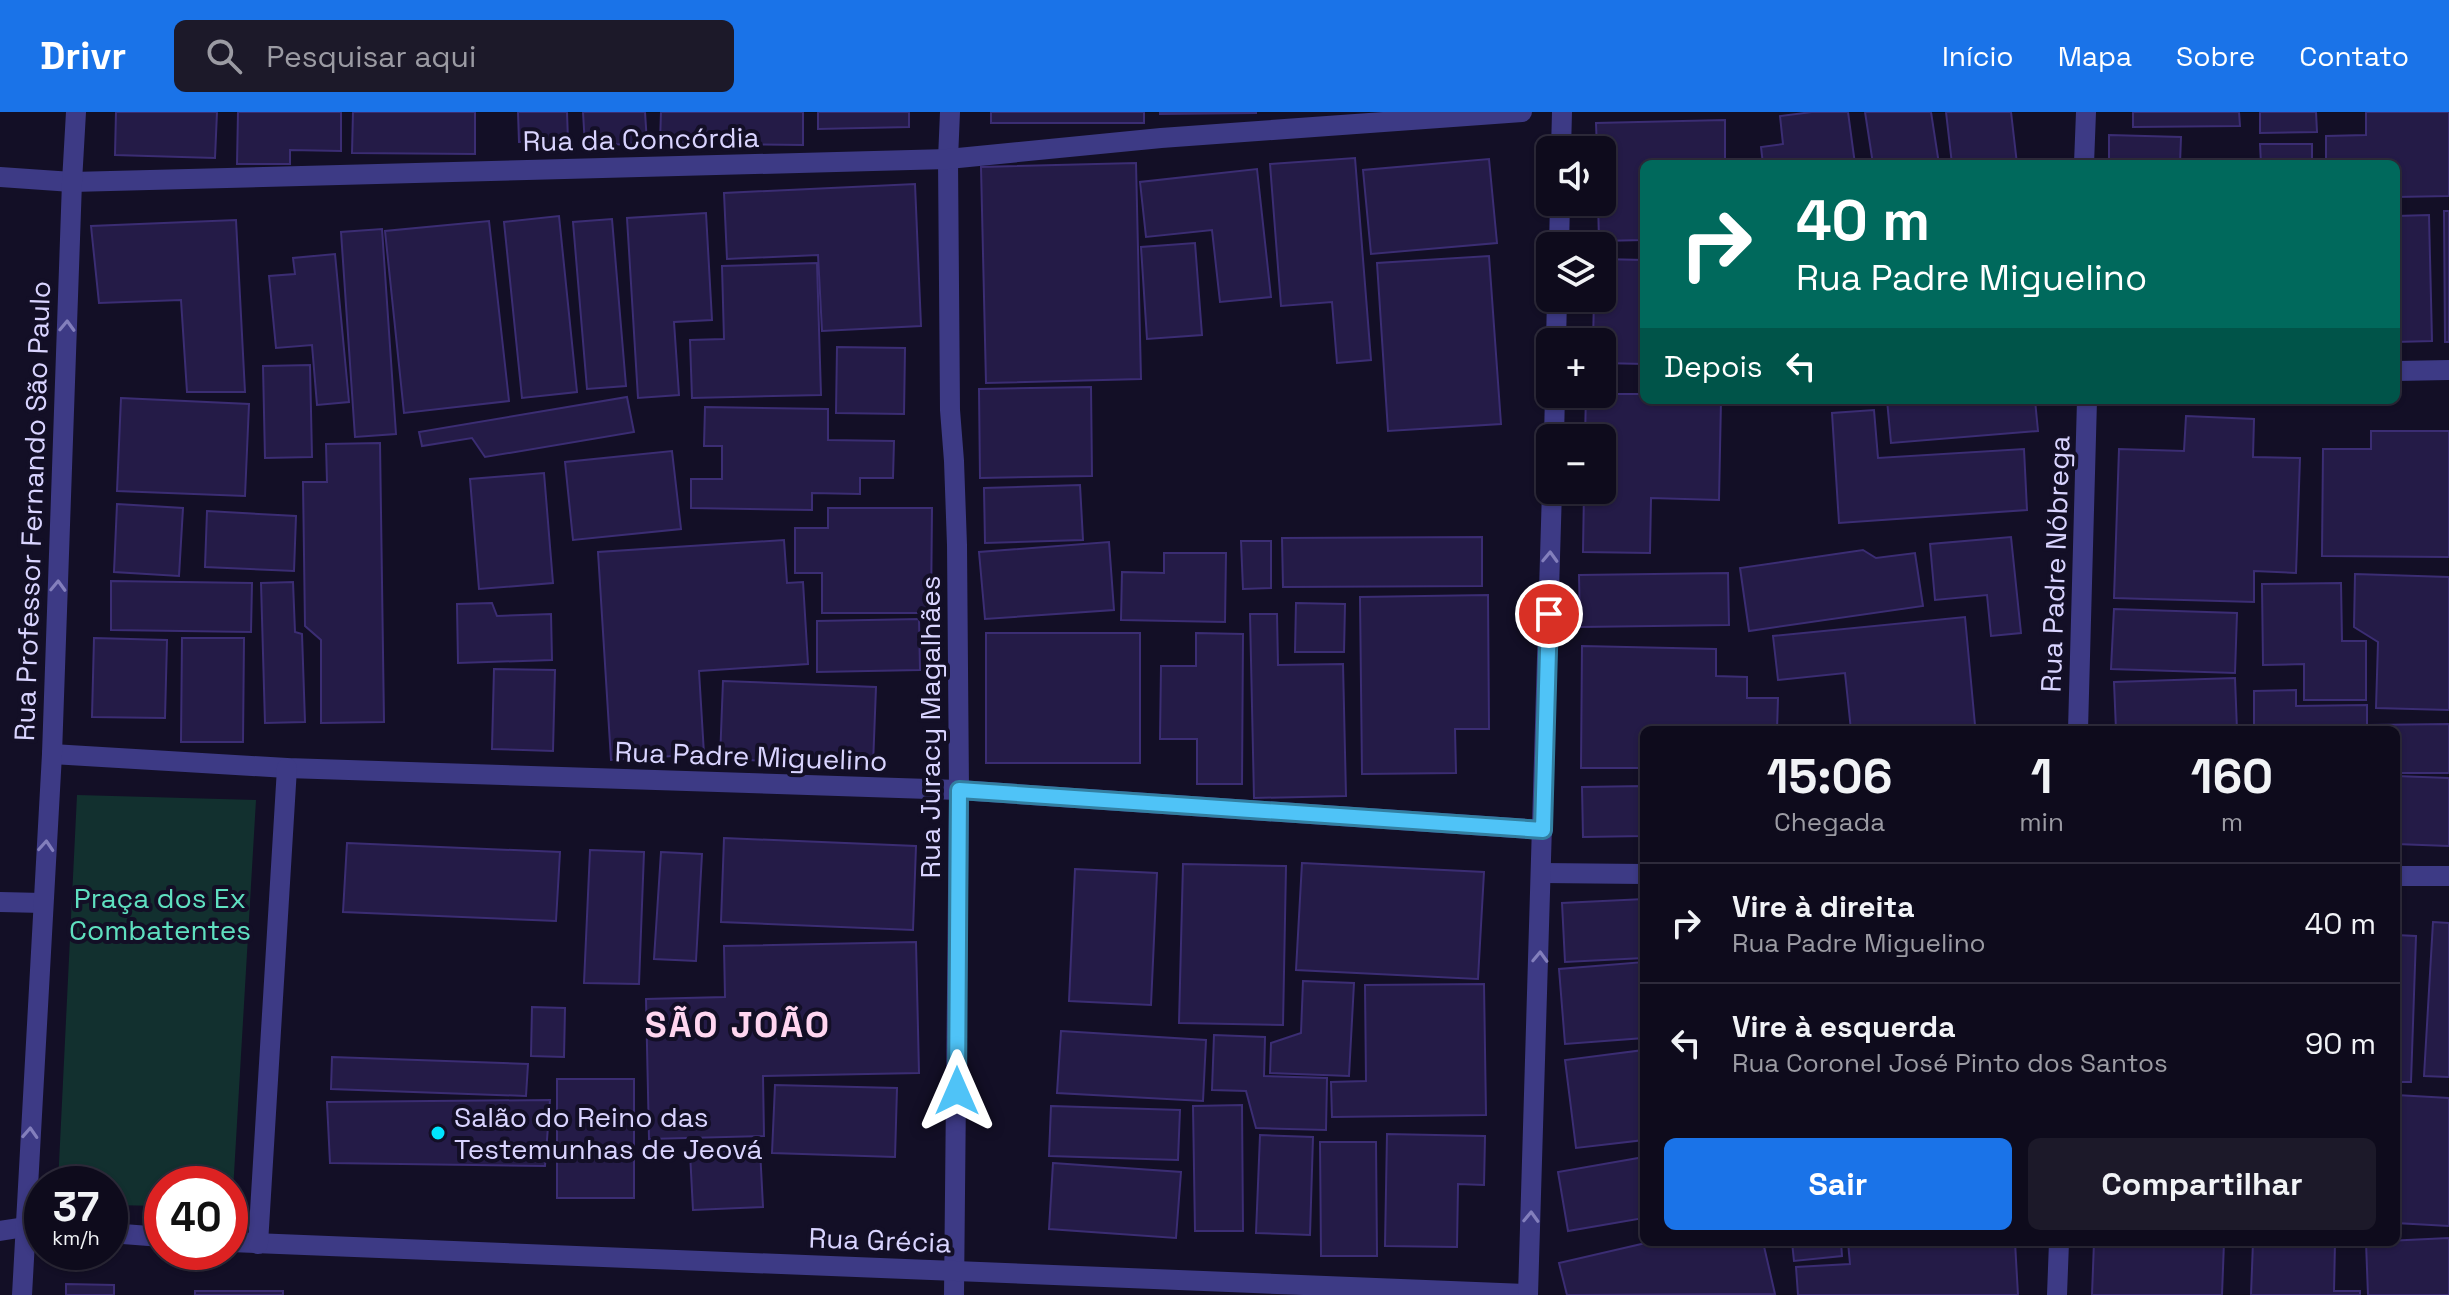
<!DOCTYPE html>
<html lang="pt">
<meta charset="utf-8">
<style>
:root{--surface:#0e0b1c;--page:#1c1929;--text:#f1f3f6;--muted:#9b9ba3;--line:#2e2b3b;--accent:#1a73e8}
body{margin:0;font-family:"Space Grotesk",sans-serif;background:var(--page);color:var(--text);height:100vh;display:flex;flex-direction:column;font-size:30px;white-space:nowrap}
*{box-sizing:border-box;margin:0}
p{font-size:26px;color:var(--muted)}
.icon{flex:none;width:44px;height:44px;fill:none;stroke:currentColor;stroke-width:2;stroke-linecap:round;stroke-linejoin:round}
.map{position:relative;flex:1;overflow:hidden}
.details{position:absolute;left:1640px;top:614px;width:760px;height:520px;display:flex;flex-direction:column;background:var(--surface);border-radius:12px;box-shadow:0 2px 6px #0004,0 0 0 2px var(--line)}
.details>*{flex:none}
.top-card{position:absolute;left:1640px;top:48px;width:760px;height:244px;border-radius:12px;box-shadow:0 2px 6px #0004,0 0 0 2px var(--line);background:#00695c;color:#fff;overflow:hidden}
.tools{position:absolute;left:1536px;top:24px;display:grid;gap:16px}
.tools a{display:grid;place-items:center;width:80px;height:80px;border-radius:12px;background:var(--surface);box-shadow:0 2px 6px #0004,0 0 0 2px var(--line);font-size:40px}
.speed{position:absolute;left:24px;top:1054px;display:flex;gap:16px;font-size:40px;font-weight:700;text-align:center}
.speed>*{display:grid;place-content:center;width:104px;height:104px;border-radius:50%;background:var(--surface);box-shadow:0 2px 6px #0004,0 0 0 2px var(--line);line-height:1}
.speed small{font-size:20px;font-weight:400}
.speed .limit{border:12px solid #d22;background:#fff;color:#111}
.pin{position:absolute;display:grid;place-items:center;width:68px;height:68px;color:#fff;margin:-34px;border:4px solid #fff;border-radius:50%;box-shadow:0 2px 8px #0007}
.me{position:absolute;width:88px;margin:-44px;rotate:0deg;stroke-linejoin:round;filter:drop-shadow(0 0 6px #0008)}
.turn{display:flex;align-items:center;gap:28px;height:168px;padding:0 24px;font-size:36px}
.turn .icon{width:104px;height:104px;stroke-width:2.5}
.turn b{display:block;font-size:56px;line-height:68px}
.then{display:flex;align-items:center;height:76px;padding:0 24px;background:#0003;gap:16px;font-size:30px}
.eta{display:flex;justify-content:space-evenly;align-items:center;height:136px;text-align:center}
.eta b{font-size:48px;font-weight:800;line-height:56px}
.button{display:flex;gap:16px;margin-top:auto;padding:16px 24px}
.button a{flex:1;height:92px;border-radius:12px;background:var(--accent);color:#fff;font-size:32px;font-weight:800;line-height:92px;text-align:center}
.button a+a{background:var(--page);color:var(--text)}
ul{padding:0;list-style:none}
li{display:flex;align-items:center;gap:24px;height:120px;padding:0 24px;border-top:2px solid var(--line)}
li div{flex:1}
li b{display:block;font-size:30px}
li em{font-style:normal}
header{display:flex;align-items:center;gap:48px;box-sizing:border-box;height:112px;padding:0 40px;background:var(--accent);color:#fff}
header strong{font-size:38px}
nav{display:flex;gap:44px;margin-inline-start:auto;font-size:28px}
.search{width:560px;height:72px;background:var(--page);display:flex;align-items:center;gap:20px;box-sizing:border-box;padding:0 28px;border-radius:12px;color:var(--muted);font-size:30px}
.map>svg:first-child{display:block}
.green{fill:#12302f}
.building{fill:#241b47;stroke:#3b2d73;stroke-width:2}
.lines{fill:none;stroke-linecap:round;stroke-linejoin:round}
.minor{stroke:#3d3a85;stroke-width:20}
.oneway{stroke:#837fbc}
.route-casing{stroke:#337fa1;stroke-width:20}
.route{stroke:#4fc3f7;stroke-width:14}
.poi-dot{fill:#00e5ff;stroke:#130f26;stroke-width:3}
.labels{text-anchor:middle;dominant-baseline:central;stroke-width:8;stroke-linejoin:round;paint-order:stroke}
.street-label{font-size:28px;fill:#d9d4ff;stroke:#130f26}
.park-label{font-size:28px;fill:#5fe0c0;stroke:#130f26}
.poi-label{font-size:28px;fill:#d9d4ff;stroke:#130f26;text-anchor:start}
.district-label{font-size:36px;font-weight:bold;letter-spacing:2px;fill:#ffd6f0;stroke:#130f26}
</style>
<header>
<strong>Drivr</strong>
<div class="search"><svg class="icon" aria-label="search" viewBox="0 0 24 24"><circle cx="10" cy="10" r="6"/><path d="M15 15l6 6"/></svg>Pesquisar aqui</div>
<nav><a>Início</a><a>Mapa</a><a>Sobre</a><a>Contato</a></nav>
</header>
<div class="map">
<svg width="2449" height="1183" viewBox="0 0 2449 1183">
<rect width="100%" height="100%" fill="#130f26"/>
<path class="green" d="M77,683L256,688L232,1096H230V1072H162V1094L110,1093V1072H58Z"/>
<g class="building">
<path d="M116,0H217L215,46L115,43Z"/>
<path d="M238,0H341V39L290,38V52H237Z"/>
<path d="M353,0H475V42L352,41Z"/>
<path d="M518,0H567L568,29L519,30Z"/>
<path d="M583,0H645L647,31L585,34Z"/>
<path d="M661,0H803V33L660,31Z"/>
<path d="M818,0H909V15L818,17Z"/>
<rect x="991" y="0" width="153" height="11"/>
<path d="M1160,0H1256V1L1160,2Z"/>
<path d="M1812,0H1848L1855,52H1763L1761,35L1783,32L1780,4Z"/>
<path d="M1865,0H1931L1939,52H1873Z"/>
<path d="M1946,0H2011L2017,52H1952Z"/>
<path d="M2133,0H2239L2240,14L2133,15Z"/>
<path d="M2260,0H2316L2317,20L2260,21Z"/>
<path d="M2366,0H2449V84L2396,85V52H2326V24L2366,23Z"/>
<path d="M1725,8V52H1644V128L1599,129L1598,90H1602V38H1597L1596,11Z"/>
<path d="M2109,23L2181,25L2180,52H2109Z"/>
<path d="M2260,32H2312V52H2261Z"/>
<path d="M1355,46L1371,248L1337,251L1332,190L1281,194L1270,52Z"/>
<path d="M1489,47L1497,131L1371,142L1363,58Z"/>
<path d="M1136,51L1141,267L986,271L981,55Z"/>
<path d="M1257,57L1271,185L1220,190L1212,118L1146,125L1140,70Z"/>
<path d="M915,72L921,214L822,219L818,143L727,147L724,81Z"/>
<path d="M2444,99H2449V230H2445Z"/>
<path d="M706,101L712,208L674,210L679,283L638,286L627,106Z"/>
<path d="M2429,103L2432,229L2396,230V104Z"/>
<path d="M559,104L577,280L522,286L504,110Z"/>
<path d="M612,107L626,274L587,277L573,110Z"/>
<path d="M236,108L245,280H187L181,188L99,191L91,114Z"/>
<path d="M489,109L509,289L404,301L385,119Z"/>
<path d="M382,117L396,322L355,325L341,120Z"/>
<path d="M1195,131L1202,223L1147,227L1141,135Z"/>
<path d="M335,142L349,290L317,293L312,233L276,236L269,164L295,162L293,146Z"/>
<path d="M1489,144L1501,312L1388,319L1377,151Z"/>
<path d="M1602,147L1644,148V252L1602,251V230H1593L1594,186H1602Z"/>
<path d="M817,151L821,283L692,286L690,228L724,227L722,154Z"/>
<path d="M837,235L905,236L904,302L836,301Z"/>
<path d="M310,253L312,345L265,346L263,254Z"/>
<path d="M1091,275L1092,364L980,366L979,277Z"/>
<path d="M1586,282H1644V288H1721L1719,388L1651,386L1650,441L1583,440L1584,378H1602V326H1585Z"/>
<path d="M627,285L634,320L485,345L472,326L422,334L419,320Z"/>
<path d="M121,286L249,292L245,384L117,379Z"/>
<path d="M1887,288H2035L2038,319L1891,331Z"/>
<path d="M705,295L828,297V328L894,329L893,366H860V382L812,381V398L691,396V367H722V334H704Z"/>
<path d="M1874,298L1878,346L2024,337L2027,398L1839,411L1832,301Z"/>
<path d="M2186,304L2254,307L2253,345L2300,346L2296,461L2254,459V490L2114,486L2119,337L2184,339Z"/>
<path d="M2371,319H2449V445L2322,444L2323,337H2371Z"/>
<path d="M380,331L384,610L321,611V528L305,514L303,370H327L326,332Z"/>
<path d="M672,339L681,417L573,428L565,350Z"/>
<path d="M544,361L553,471L479,477L470,367Z"/>
<path d="M1080,373L1083,428L985,431L984,376Z"/>
<path d="M117,392L183,396L179,464L114,460Z"/>
<path d="M828,396H932L931,501H822V461H795V416H828Z"/>
<path d="M207,399L296,404L294,459L205,455Z"/>
<path d="M1482,425V474L1283,475L1282,426Z"/>
<path d="M2011,425L2021,521L1991,524L1987,483L1935,488L1930,432Z"/>
<path d="M784,428L787,471L803,470L808,552L699,559L704,642L611,648L598,440Z"/>
<path d="M1241,429H1271V476L1243,477Z"/>
<path d="M1109,430L1114,498L985,507L979,440Z"/>
<path d="M1863,438L1876,446L1915,441L1923,494L1749,519L1740,456Z"/>
<path d="M1164,441H1226L1225,510L1121,508L1122,460L1164,461Z"/>
<path d="M1728,461L1729,513L1580,515L1579,463Z"/>
<path d="M2355,462L2449,465V598L2376,596L2378,530L2354,515Z"/>
<path d="M111,469L252,471L251,520L111,518Z"/>
<path d="M293,470L295,520L302,522L305,610L265,611L261,471Z"/>
<path d="M2341,471L2342,529H2366V588H2304V552L2263,553L2262,472Z"/>
<path d="M1488,483L1489,617H1455L1456,661L1362,662L1360,485Z"/>
<path d="M492,491L497,504L551,502L552,548L458,551L457,492Z"/>
<path d="M1296,491L1345,492L1344,540H1295Z"/>
<path d="M2114,497L2237,501L2235,561L2111,557Z"/>
<path d="M1250,502H1277L1278,553L1343,552L1346,684L1254,686Z"/>
<path d="M1965,505L1975,613L1926,618H1851L1845,561L1778,568L1773,524Z"/>
<path d="M919,507L920,558L817,560V509Z"/>
<rect x="986" y="521" width="154" height="130"/>
<path d="M1196,521L1243,522L1242,672H1197V627H1160L1161,554H1196Z"/>
<path d="M94,526L167,528L165,606L92,605Z"/>
<path d="M182,526H244L243,630H181Z"/>
<path d="M1582,534L1716,537V564L1747,565V586H1778L1777,618H1644V656H1581Z"/>
<path d="M494,557L555,558L553,639L492,637Z"/>
<path d="M2235,566L2237,618H2116L2114,570Z"/>
<path d="M723,569L876,575L873,653L720,647Z"/>
<path d="M2296,578V594L2367,593V613L2449,612V661H2396V618H2254V579Z"/>
<path d="M2396,664L2449,666V734L2396,732Z"/>
<path d="M1644,674V724L1583,725L1582,675Z"/>
<path d="M724,726L916,734L913,818L721,810Z"/>
<path d="M347,731L560,740L556,809L343,800Z"/>
<path d="M590,738L644,740L639,872L584,871Z"/>
<path d="M661,740L702,742L696,849L654,847Z"/>
<path d="M1302,751L1484,760L1478,867L1296,858Z"/>
<path d="M1183,752L1286,754L1283,913L1179,911Z"/>
<path d="M1075,757L1157,761L1151,893L1069,889Z"/>
<path d="M1644,787V846L1565,850L1562,791Z"/>
<path d="M2433,810L2449,811V965L2424,964Z"/>
<path d="M2396,823L2416,824L2411,970H2396Z"/>
<path d="M916,830L919,961L763,964L764,1024L649,1027L646,887L725,885L724,834Z"/>
<path d="M1644,850V926L1565,932L1559,857Z"/>
<path d="M1303,869L1354,871L1349,964L1270,961L1271,931L1301,921Z"/>
<path d="M1484,872L1486,1003L1332,1005L1331,970L1366,969L1365,873Z"/>
<path d="M532,895L565,896L564,945L531,944Z"/>
<path d="M1061,919L1206,928L1203,989L1057,981Z"/>
<path d="M1214,923L1265,925L1264,964L1327,966L1326,1018L1256,1016L1246,979L1212,978Z"/>
<path d="M1644,938V1028L1576,1036L1565,948Z"/>
<path d="M332,945L528,952L526,984L331,977Z"/>
<rect x="557" y="967" width="77" height="119"/>
<path d="M775,973L897,976L895,1045L772,1041Z"/>
<path d="M2396,983L2449,986V1114L2396,1111Z"/>
<path d="M550,988L545,1054L330,1051L327,990Z"/>
<path d="M1242,993L1243,1119H1195L1193,994Z"/>
<path d="M1051,994L1180,998L1178,1048L1049,1044Z"/>
<path d="M1387,1022L1485,1024L1484,1073L1458,1072L1457,1135L1385,1134Z"/>
<path d="M1260,1023L1313,1025L1310,1123L1256,1121Z"/>
<path d="M1320,1030H1376L1377,1144H1321Z"/>
<path d="M760,1037L763,1095L693,1098L690,1041Z"/>
<path d="M1644,1045V1106L1568,1119L1558,1060Z"/>
<path d="M1053,1051L1181,1060L1176,1126L1049,1117Z"/>
<path d="M2449,1126V1183H2368L2366,1130Z"/>
<path d="M1650,1130H1763L1775,1182L1567,1183L1559,1151Z"/>
<path d="M1792,1130H1841L1842,1144L1794,1149Z"/>
<path d="M1848,1130H2015L2018,1183H1798L1796,1155L1850,1152Z"/>
<path d="M2094,1130H2224L2222,1183H2092Z"/>
<path d="M2253,1130H2335L2334,1179H2360V1183H2251Z"/>
<path d="M66,1172L114,1173V1183H66Z"/>
<rect x="195" y="1179" width="88" height="4"/>
</g>
<g class="lines">
<g class="minor">
<path d="M950,0L948,47L950,298L954,349L957,433L959,678L954,1183"/>
<path d="M1561,38L1562,0"/>
<path d="M2084,52L2086,0"/>
<path d="M0,65L72,70L948,47L1161,26L1522,0"/>
<path d="M1559,134L1560,90"/>
<path d="M1556,230L1557,186"/>
<path d="M2396,259L2449,258"/>
<path d="M1554,326L1555,282"/>
<path d="M2078,618L2087,288"/>
<path d="M52,642L287,656L959,678L1543,718"/>
<path d="M1542,761L1644,762"/>
<path d="M2396,764H2449"/>
<path d="M0,790L43,791"/>
<path d="M0,1119L25,1115L42,1116"/>
<path d="M110,1121L162,1125"/>
<path d="M230,1130L1528,1182"/>
<path d="M258,1132L287,656"/>
<path d="M22,1183L52,642L72,70L76,0"/>
<path d="M1528,1183L1552,378"/>
<path d="M2057,1183L2059,1130"/>
</g>
</g>
<defs><path id="oneway-chevron" d="M-2-3.5L2.5 0L-2 3.5" fill="none" stroke-width="1.6" stroke-linecap="round" stroke-linejoin="round" transform="scale(2)"/></defs>
<g class="oneway">
<use href="#oneway-chevron" transform="translate(67 214) rotate(-88)"/>
<use href="#oneway-chevron" transform="translate(1550 445) rotate(-88)"/>
<use href="#oneway-chevron" transform="translate(58 474) rotate(-88)"/>
<use href="#oneway-chevron" transform="translate(46 734) rotate(-86)"/>
<use href="#oneway-chevron" transform="translate(1540 845) rotate(-88)"/>
<use href="#oneway-chevron" transform="translate(30 1021) rotate(-87)"/>
<use href="#oneway-chevron" transform="translate(1531 1105) rotate(-88)"/>
</g>
<g class="lines">
<g class="route-casing">
<path id="route" d="M957,979L959,678L1543,718L1549,502"/>
</g>
<use href="#route" class="route"/>
</g>
<circle class="poi-dot" cx="438" cy="1021" r="8"/>
<g class="labels">
<g class="street-label">
<text transform="translate(641 27) rotate(-1)">Rua da Concórdia</text>
<text transform="translate(32 399) rotate(-88)">Rua Professor Fernando São Paulo</text>
<text transform="translate(2055 452) rotate(-88)">Rua Padre Nóbrega</text>
<text transform="translate(930 615) rotate(-90)">Rua Juracy Magalhães</text>
<text transform="translate(751 644) rotate(2)">Rua Padre Miguelino</text>
<text transform="translate(880 1128) rotate(2)">Rua Grécia</text>
</g>
<g class="park-label">
<text x="160" y="786">Praça dos Ex<tspan x="160" dy="32">Combatentes</tspan></text>
</g>
<g class="poi-label">
<text x="454" y="1005">Salão do Reino das<tspan x="454" dy="32">Testemunhas de Jeová</tspan></text>
</g>
<g class="district-label">
<text x="738" y="913">SÃO JOÃO</text>
</g>
</g>
</svg>
<div class="tools">
<a><svg class="icon" aria-label="sound" viewBox="0 0 24 24"><path d="M4 9h4l5-4v14l-5-4H4zM17 9q2 3 0 6"/></svg></a>
<a><svg class="icon" aria-label="layers" viewBox="0 0 24 24"><path d="M12 4l9 5-9 5-9-5zM3 14l9 5 9-5"/></svg></a>
<a>+</a>
<a>−</a>
</div>
<div class="speed"><div>37<small>km/h</small></div><div class="limit">40</div></div>
<div class="pin" style="left:1549px;top:502px;background:#d93025"><svg class="icon" aria-label="arrive" viewBox="0 0 24 24"><path d="M6 21V4h12l-3 4 3 4H6"/></svg></div>
<svg class="me" style="left:957px;top:979px" viewBox="-20 -20 40 40"><path d="M0-17L14 15 0 8-14 15z" fill="#4fc3f7" stroke="#fff" stroke-width="4"/></svg>
<div class="top-card">
<div class="turn"><svg class="icon" aria-label="right" viewBox="0 0 24 24"><path d="M7 20v-9h11M14 6l5 5-5 5"/></svg><div><b>40 m</b>Rua Padre Miguelino</div></div>
<div class="then">Depois<svg class="icon" aria-label="left" viewBox="0 0 24 24"><path d="M17 20v-9H6M10 6l-5 5 5 5"/></svg></div>
</div>
<section class="details">
<div class="eta">
<div><b>15:06</b><p>Chegada</p></div>
<div><b>1</b><p>min</p></div>
<div><b>160</b><p>m</p></div>
</div>
<ul>
<li><svg class="icon" aria-label="right" viewBox="0 0 24 24"><path d="M7 20v-9h11M14 6l5 5-5 5"/></svg><div><b>Vire à direita</b><p>Rua Padre Miguelino</p></div><em>40 m</em></li>
<li><svg class="icon" aria-label="left" viewBox="0 0 24 24"><path d="M17 20v-9H6M10 6l-5 5 5 5"/></svg><div><b>Vire à esquerda</b><p>Rua Coronel José Pinto dos Santos</p></div><em>90 m</em></li>
</ul>
<div class="button"><a>Sair</a><a>Compartilhar</a></div>
</section>
</div>
